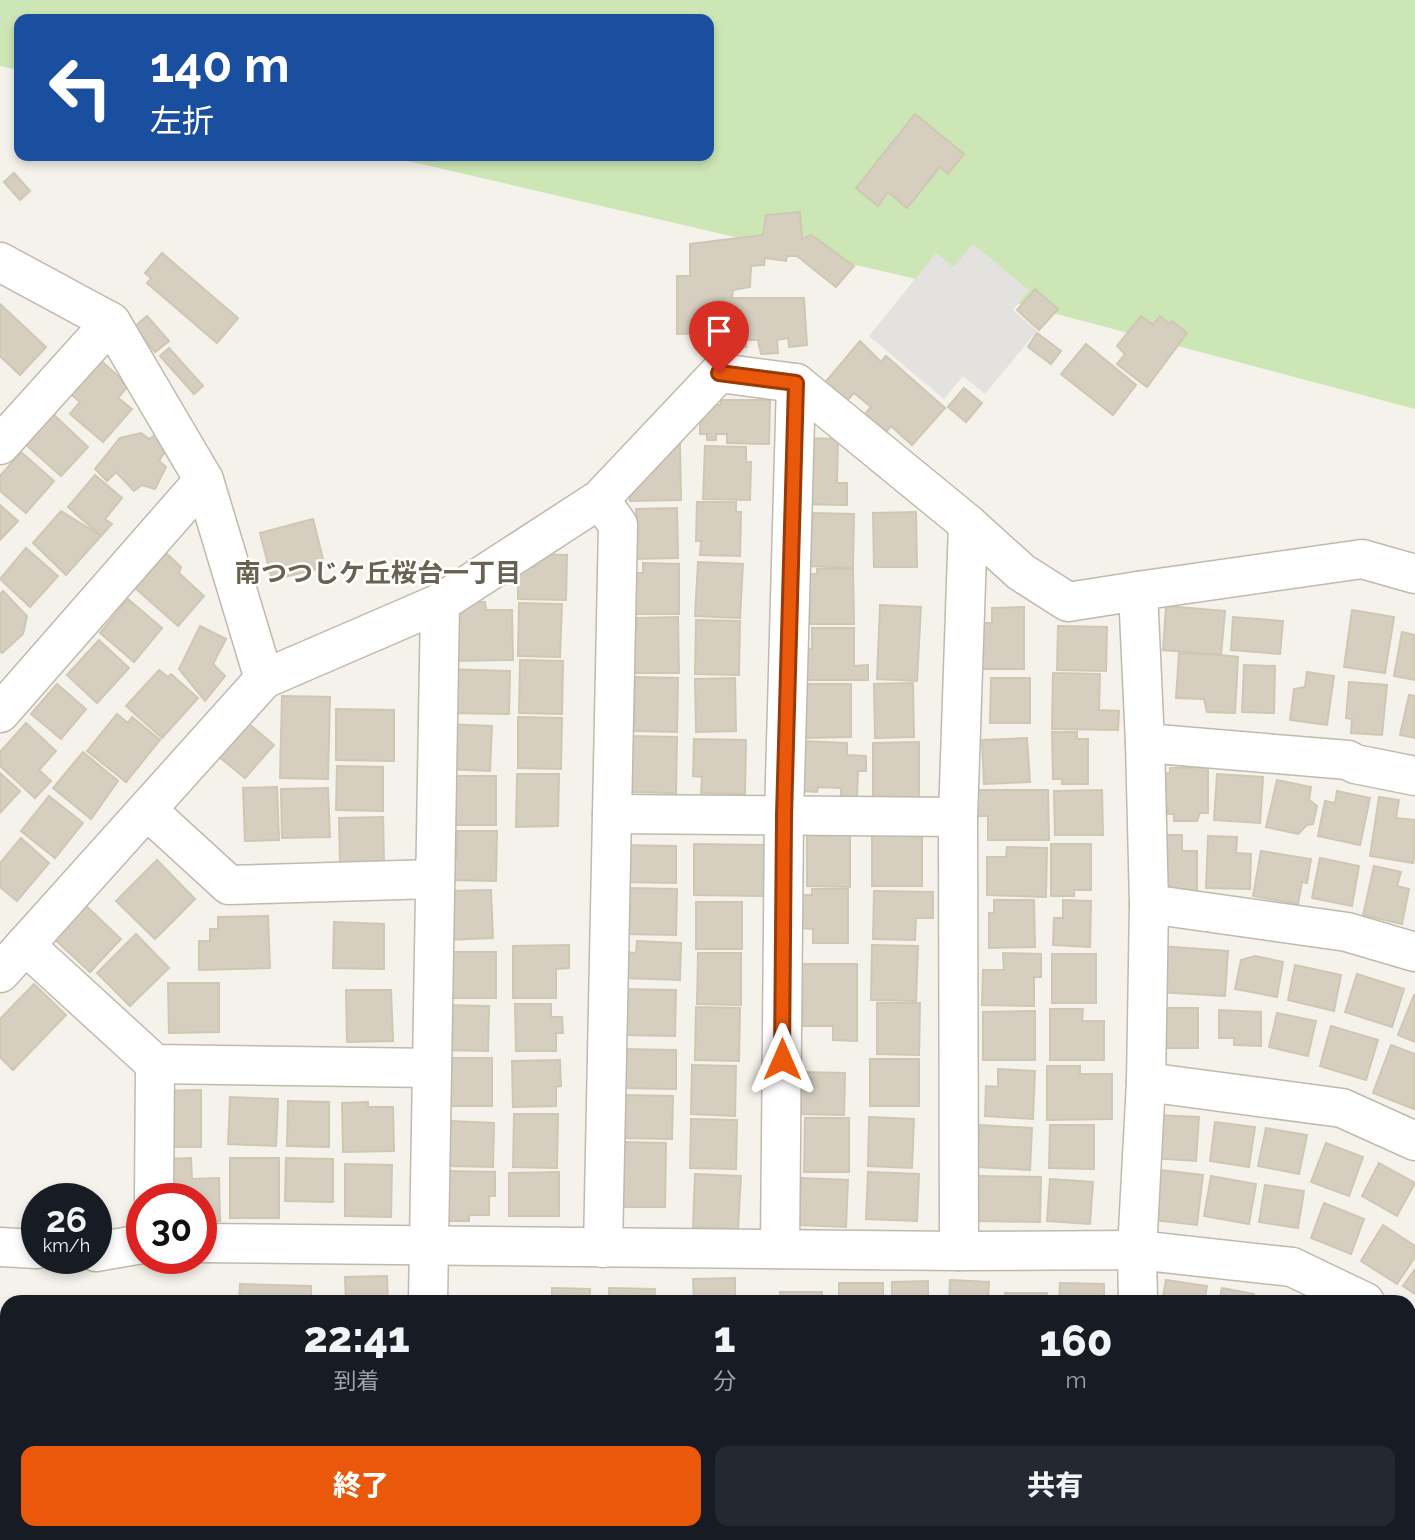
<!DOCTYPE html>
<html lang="ja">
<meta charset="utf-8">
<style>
:root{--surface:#171b24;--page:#242831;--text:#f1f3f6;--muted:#9ea1a6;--accent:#ea580c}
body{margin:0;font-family:Raleway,"Noto Sans JP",sans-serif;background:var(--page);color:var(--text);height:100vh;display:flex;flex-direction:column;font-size:26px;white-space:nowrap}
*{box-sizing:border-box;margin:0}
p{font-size:23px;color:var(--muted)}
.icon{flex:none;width:38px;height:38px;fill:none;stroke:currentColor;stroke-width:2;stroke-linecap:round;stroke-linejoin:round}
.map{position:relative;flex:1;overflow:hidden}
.drawer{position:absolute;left:0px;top:1295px;width:1416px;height:245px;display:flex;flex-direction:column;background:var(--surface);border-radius:21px 21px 0 0;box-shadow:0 4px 10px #0003}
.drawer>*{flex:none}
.banner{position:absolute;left:14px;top:14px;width:700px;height:147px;border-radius:14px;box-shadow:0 4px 10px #0003;background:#1a4fa0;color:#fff;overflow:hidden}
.speed{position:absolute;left:21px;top:1183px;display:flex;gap:14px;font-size:35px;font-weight:700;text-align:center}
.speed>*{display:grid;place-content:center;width:91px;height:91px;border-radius:50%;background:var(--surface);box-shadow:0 4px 10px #0003;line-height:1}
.speed small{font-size:18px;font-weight:400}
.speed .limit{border:10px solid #d22;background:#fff;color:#111}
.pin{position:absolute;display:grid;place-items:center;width:60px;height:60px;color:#fff;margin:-72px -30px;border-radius:50% 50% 50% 0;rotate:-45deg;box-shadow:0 0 7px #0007}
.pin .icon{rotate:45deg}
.me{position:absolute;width:77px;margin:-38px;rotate:0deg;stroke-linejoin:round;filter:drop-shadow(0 0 5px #0008)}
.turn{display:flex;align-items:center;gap:24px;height:147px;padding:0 21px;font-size:32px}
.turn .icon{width:91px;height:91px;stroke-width:2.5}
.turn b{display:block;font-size:49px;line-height:60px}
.eta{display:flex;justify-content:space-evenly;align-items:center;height:119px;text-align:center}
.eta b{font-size:42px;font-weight:800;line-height:49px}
.primary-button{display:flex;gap:14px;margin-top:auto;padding:14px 21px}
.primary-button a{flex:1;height:80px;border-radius:14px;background:var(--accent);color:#fff;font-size:28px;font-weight:800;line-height:80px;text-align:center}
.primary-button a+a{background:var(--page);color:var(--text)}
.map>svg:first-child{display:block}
.green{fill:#cde6b5}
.parking{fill:#e3e2de}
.building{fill:#d6cfc0;stroke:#d0c7b3;stroke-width:2}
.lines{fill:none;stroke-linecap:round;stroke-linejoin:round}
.minor-casing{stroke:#c0baad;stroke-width:41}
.minor{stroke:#fff;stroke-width:38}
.route-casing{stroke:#983908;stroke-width:18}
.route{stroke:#ea580c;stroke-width:12}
.labels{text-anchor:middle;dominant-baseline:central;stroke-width:5;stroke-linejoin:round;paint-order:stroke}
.neighbourhood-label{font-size:26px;font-weight:bold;fill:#6a6250;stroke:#fff}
</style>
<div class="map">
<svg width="1415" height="1540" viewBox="0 0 1415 1540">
<rect width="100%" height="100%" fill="#f4f2ea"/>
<path class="green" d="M0,0H1415V409L985,295L387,156H709V19H19V70L0,66Z"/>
<path class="parking" d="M973,244L1029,290L1013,310L1037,331L985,394L963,376L944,399L869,336L936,253L953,267Z"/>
<g class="building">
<path d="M915,114L964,154L948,174L940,167L907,208L888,192L878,206L856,188Z"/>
<path d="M14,173L30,191L20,200L4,182Z"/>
<path d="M800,212L802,239L811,235L854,266L836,287L797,256H787L786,261L765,258L764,265L751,266L750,287L733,290L732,298H804L807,345L789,347L788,338L777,340L778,353L761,354L758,340H746V347L732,346L731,342L706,341V333L677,334V276H690V244L763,235L766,215Z"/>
<path d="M162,253L238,318L217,343L147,283L151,278L145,273Z"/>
<path d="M1035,289L1058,309L1039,330L1017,310Z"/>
<path d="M0,304L46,347L20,375L0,356Z"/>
<path d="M147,316L169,341L155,352L134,327Z"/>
<path d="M1141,316L1153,325L1160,316L1169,324L1172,321L1187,333L1147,387L1117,364L1125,354L1117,346Z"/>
<path d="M1037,333L1061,351L1051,364L1028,347Z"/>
<path d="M860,341L881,362L886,356L945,408L912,445L891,426L886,432L865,414L871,407L854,393L844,404L823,385Z"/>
<path d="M1086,344L1136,385L1113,415L1061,374Z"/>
<path d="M169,348L203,386L194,394L160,356Z"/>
<path d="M96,356L119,377L127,387L118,398L132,409L103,442L70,414L80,402L66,390Z"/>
<path d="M964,388L982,403L966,422L948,407Z"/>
<path d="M721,400H770L769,444L727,443V434H716V440H707V434H700V412H710L711,405H721Z"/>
<path d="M53,414L88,447L61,476L25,444Z"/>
<path d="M141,433L149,439L155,435L168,447L159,461L166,467L155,489L142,485L134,491L116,472L107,481L95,469L120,438Z"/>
<path d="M805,438L838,439L837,483H847V505L799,504Z"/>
<path d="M656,444H680L681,500L630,501L629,485Z"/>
<path d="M705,446L746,447V462H751L750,500L703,499Z"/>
<path d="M21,452L54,481L26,513L0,491V476Z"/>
<path d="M95,475L122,498L105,519L112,524L101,536L68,507Z"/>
<path d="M697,502H736V512H741L740,556L700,555L701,541H696Z"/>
<path d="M0,505L18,521L0,540Z"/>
<path d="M677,508L678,558L633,559L637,531L636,509Z"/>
<path d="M61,511L101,536L66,575L33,543Z"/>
<path d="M916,512L917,567H874L873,513Z"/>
<path d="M813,513L854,514L853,568L807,566V536H811Z"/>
<path d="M313,519L325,567L272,580L260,533Z"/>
<path d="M26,548L58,576L30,607L0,579Z"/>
<path d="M166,553L181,567L179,573L204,596L178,626L135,588Z"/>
<path d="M534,554L567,555L566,600L518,599V566L535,567Z"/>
<path d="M698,562L743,564L740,618L695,616Z"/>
<path d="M643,563L679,564V614H631L630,573H643Z"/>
<path d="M817,569H853L854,624H810V574H817Z"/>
<path d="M3,591L27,616L23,634L2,653L0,651V594Z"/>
<path d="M128,599L162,628L134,662L100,633Z"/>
<path d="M463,602H485L486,610H512L513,660L447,661L446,611H463Z"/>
<path d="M519,603L562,604L560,657L518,656Z"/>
<path d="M880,605L921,607L917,681L877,679Z"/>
<path d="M1166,606L1225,611L1221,655L1163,650Z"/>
<path d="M1024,607V669H977V623H992V608Z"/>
<path d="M1352,610L1394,617L1385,673L1344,667Z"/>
<path d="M678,617L679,673H631V629H637V618Z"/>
<path d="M1233,617L1283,621L1280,654L1231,650Z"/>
<path d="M696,620L740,621L739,675L695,674Z"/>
<path d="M200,626L226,639L213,664L225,676L205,701L179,669Z"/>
<path d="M1058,626L1107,627L1106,671L1057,670Z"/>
<path d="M812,628H854V666L868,665V680H805V649H812Z"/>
<path d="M1402,632L1415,635V680L1394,676Z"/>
<path d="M99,640L129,668L97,703L67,675Z"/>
<path d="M1179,653L1221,655L1238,657L1235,713L1207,712L1204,699L1176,698Z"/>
<path d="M520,660L563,661L562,714L519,713Z"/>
<path d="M1244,665L1275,666L1274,713L1242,712Z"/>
<path d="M444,669L510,671L509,714L444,713Z"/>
<path d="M159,670L168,677L171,674L198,698L162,738L126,706Z"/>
<path d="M1307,672L1334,676L1327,725L1290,720L1294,689L1305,687Z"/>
<path d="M1053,673L1100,674L1099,710L1119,711L1118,730L1052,729Z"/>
<path d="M635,677L678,678L677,732L634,731Z"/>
<path d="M735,678L736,731L696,732L695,679Z"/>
<path d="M991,678H1030V723H990Z"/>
<path d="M1349,682L1387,685L1382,735L1351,733L1352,719L1346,718Z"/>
<path d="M913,683L914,737L875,738L874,684Z"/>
<path d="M57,684L86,709L61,739L31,714Z"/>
<path d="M805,684H851V737L805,738Z"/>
<path d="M1409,695L1415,696V738L1400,735Z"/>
<path d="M282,696L330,697L328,779L280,778Z"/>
<path d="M336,709L394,710V761L336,760Z"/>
<path d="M117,714L128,723L132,717L160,740L126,782L87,751Z"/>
<path d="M518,717L562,718L561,769L518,768Z"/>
<path d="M242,718L274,745L245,778L213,752Z"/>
<path d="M26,723L56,751L39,770L51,781L35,798L0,766V752Z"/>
<path d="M443,724L492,726L490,771L441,769Z"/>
<path d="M1052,732H1077V739H1088V784H1062V779H1053Z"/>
<path d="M630,736L677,737L676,793L629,792Z"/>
<path d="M1027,738L1030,782L984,784L982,740Z"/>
<path d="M694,739L746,740L745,794L701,793L702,777L693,776Z"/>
<path d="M803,741L847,743V755L866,756V771H858L857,798L841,797V788L818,787L817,792L802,791Z"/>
<path d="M919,742V801H873V743Z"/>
<path d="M83,752L118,781L91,819L53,788Z"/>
<path d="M337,766L383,767V811L336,810Z"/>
<path d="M1208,767V813H1200L1197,821H1174V814H1168L1167,805H1154V773H1170V768Z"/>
<path d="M0,773L20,791L0,813Z"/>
<path d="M517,774H559L558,826L516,827Z"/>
<path d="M1217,774L1263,777L1260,823L1214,820Z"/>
<rect x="454" y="776" width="42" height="49"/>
<path d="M1277,780L1311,787L1309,800L1317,806L1313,824L1307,825L1298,834L1266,827Z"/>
<path d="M277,787L279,840L245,841L243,788Z"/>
<path d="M328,788L330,837L282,838L281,789Z"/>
<path d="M978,790H1048L1049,840H988V816H978Z"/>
<path d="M1102,790L1103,835H1055L1054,791Z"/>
<path d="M1337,791L1370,798L1360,845L1318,836L1325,801L1335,803Z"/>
<path d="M49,796L83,823L55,858L21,831Z"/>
<path d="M1379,797L1399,800L1396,818L1415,820V853L1413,863L1370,856Z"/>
<path d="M383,817L384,862L340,863L339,818Z"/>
<path d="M457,831H497L496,881L449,880V857H457Z"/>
<path d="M872,833L922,834V886H872Z"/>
<path d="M807,834H850V887L807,886Z"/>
<path d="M1155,835H1182V851H1197V892H1154Z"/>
<path d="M1208,836L1237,837L1236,853L1251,854L1250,889L1206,888Z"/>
<path d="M21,838L49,863L17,901L0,887V863Z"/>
<path d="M694,844L766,845L765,896L694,895Z"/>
<path d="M1051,844H1091V890H1074V896H1051Z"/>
<path d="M619,845L676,846V883L619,882Z"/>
<path d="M1007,847L1047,848L1046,897L987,895V857H1006Z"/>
<path d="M1261,851L1311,859L1307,883L1302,882L1298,904L1253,896Z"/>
<path d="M1320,858L1359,866L1352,906L1312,898Z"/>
<path d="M157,860L195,899L155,939L116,901Z"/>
<path d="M1374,866L1401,872L1397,886L1409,889L1402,924L1363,915Z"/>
<path d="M628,888L677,889L676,935L627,934Z"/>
<path d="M812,889H848V943H813V929L800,928V895H812Z"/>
<path d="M491,890L493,938L446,940L445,891Z"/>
<path d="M874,891L933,892V918H916L915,940L873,939Z"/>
<path d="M994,900H1034L1035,947L989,948V913H994Z"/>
<path d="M1063,900L1091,901L1090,947L1053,945L1054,918H1063Z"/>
<path d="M82,902L121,939L90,972L51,936Z"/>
<rect x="696" y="902" width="46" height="47"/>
<path d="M268,916L270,968L199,970V941H210V929H218V917Z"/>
<path d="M334,922L384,924V969L333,968Z"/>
<path d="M136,934L169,968L130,1006L97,973Z"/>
<path d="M637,941L681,943L680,980L623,978L624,952L636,953Z"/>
<path d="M569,945V968L556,969V998H513V946Z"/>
<path d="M872,945L918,946L916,1001L871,1000Z"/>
<path d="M1160,946L1228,951L1225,996L1158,992Z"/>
<rect x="441" y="952" width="55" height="46"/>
<path d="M698,953H741V1005L697,1004Z"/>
<path d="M1003,953L1041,954V977H1034V1006L982,1005L983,970H1004Z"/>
<rect x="1052" y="954" width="44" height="49"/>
<path d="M1255,956L1283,962L1277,997L1235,989L1241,960Z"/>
<path d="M802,964H857V1041L833,1040V1026H803Z"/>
<path d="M1295,965L1341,975L1334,1011L1288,1000Z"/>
<path d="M1357,974L1404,989L1392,1027L1345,1012Z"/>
<path d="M168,983H219V1032L169,1033Z"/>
<path d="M34,984L66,1015L13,1070L0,1057V1019Z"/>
<path d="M620,989L676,990L675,1036L619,1035Z"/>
<path d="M346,990H391L393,1041L347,1042Z"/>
<path d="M1414,995H1415V1042L1398,1035Z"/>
<path d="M877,1003H920L919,1055L877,1054Z"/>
<path d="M515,1004H551V1017H562L563,1033H556V1051H516Z"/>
<path d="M443,1005L489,1006L488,1051L443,1050Z"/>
<path d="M696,1007L740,1008L739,1061L695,1060Z"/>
<path d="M1158,1008H1198V1048H1157Z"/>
<path d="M1050,1009H1083L1082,1021H1104V1060H1050Z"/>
<path d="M1219,1010L1261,1012V1046L1234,1045V1038H1219Z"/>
<path d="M1035,1011V1060H983V1012Z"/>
<path d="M1277,1013L1316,1021L1308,1056L1269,1047Z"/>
<path d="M1331,1026L1378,1040L1366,1080L1320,1066Z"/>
<path d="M1391,1045L1415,1054L1414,1109L1373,1093Z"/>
<path d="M622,1049L676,1050V1089L621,1088Z"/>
<rect x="450" y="1058" width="42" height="48"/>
<rect x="870" y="1059" width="49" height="47"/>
<path d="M560,1060L561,1086L556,1087V1106L513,1107L512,1061Z"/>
<path d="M692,1065L736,1066L735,1116L691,1114Z"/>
<path d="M1047,1066H1080V1074H1112V1119L1047,1120Z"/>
<path d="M998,1069L1035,1071L1033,1119L985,1116L986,1086L998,1087Z"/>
<path d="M801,1072L845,1073L844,1115L800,1114Z"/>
<path d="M201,1090V1147H164V1091Z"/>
<path d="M621,1095L673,1096L672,1139L620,1138Z"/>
<path d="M230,1097L278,1099L276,1146L228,1144Z"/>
<path d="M288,1101L329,1102V1147L287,1146Z"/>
<path d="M368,1102V1107H393L394,1151L343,1152L342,1103Z"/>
<path d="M514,1114H558L557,1168L513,1167Z"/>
<path d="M1156,1115L1199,1117L1196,1161L1153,1158Z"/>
<path d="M869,1117L914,1119L912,1168L868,1166Z"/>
<path d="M805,1118H849V1172H804Z"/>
<path d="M691,1119L737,1120L736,1169L690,1168Z"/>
<path d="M450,1121L494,1123L493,1167L450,1166Z"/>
<path d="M1215,1122L1255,1127L1249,1167L1210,1161Z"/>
<path d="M979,1125L1032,1128L1030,1170L978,1167Z"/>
<path d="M1050,1125H1094V1169L1049,1168Z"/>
<path d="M1266,1128L1307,1135L1299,1174L1258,1166Z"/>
<path d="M621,1142L666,1143L665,1207H620Z"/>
<path d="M1326,1143L1363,1157L1349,1196L1311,1182Z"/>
<path d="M191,1158L192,1179L219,1178L220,1221L201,1222V1199H170L168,1159Z"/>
<rect x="230" y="1158" width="49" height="60"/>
<path d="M286,1158L333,1159V1202L285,1201Z"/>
<path d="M1379,1163L1415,1183L1397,1216L1362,1196Z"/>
<path d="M345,1164L392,1165L391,1217L345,1216Z"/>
<path d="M1160,1170L1203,1175L1197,1225L1154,1220Z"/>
<path d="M448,1171L495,1172V1196H489V1215H469V1221H447Z"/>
<path d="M559,1172V1216H509V1173Z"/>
<path d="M868,1172L919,1174L917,1221L866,1219Z"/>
<path d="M695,1174L741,1176L738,1229L693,1227Z"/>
<path d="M977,1176L1041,1177L1040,1222L977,1221Z"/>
<path d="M1211,1176L1256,1184L1249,1224L1204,1216Z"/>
<path d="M801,1178L848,1180L846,1227L799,1225Z"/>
<path d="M1050,1179L1093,1182L1090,1224L1047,1221Z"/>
<path d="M1265,1185L1304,1191L1298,1228L1259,1222Z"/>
<path d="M1324,1203L1364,1219L1351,1254L1311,1238Z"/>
<path d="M1383,1225L1415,1246V1257L1397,1284L1361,1261Z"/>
<path d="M1415,1269V1294L1403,1286Z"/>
<path d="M387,1276L388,1302H346L345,1277Z"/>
<path d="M735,1278V1302H694L693,1279Z"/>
<path d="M950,1280L989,1282L988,1302H949Z"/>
<path d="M1166,1280L1207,1286L1204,1302H1162Z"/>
<path d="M928,1281V1302H892V1282Z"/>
<rect x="839" y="1283" width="44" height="19"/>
<path d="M1060,1283L1104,1284V1302H1059Z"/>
<path d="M240,1284L311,1286V1302H239Z"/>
<path d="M552,1288L590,1289V1302H552Z"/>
<path d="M609,1288L655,1289L654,1302H609Z"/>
<path d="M1222,1288L1254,1294L1252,1302H1219Z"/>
<rect x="780" y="1292" width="42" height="10"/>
<path d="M1005,1293H1047V1302H1006Z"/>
<path d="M1409,1380L1415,1385V1417L1409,1425Z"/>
<path d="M1415,1439V1472L1409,1466V1446Z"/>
<path d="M510,1533H564L565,1540H510Z"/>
<path d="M691,1533H732V1538L691,1536Z"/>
<path d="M795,1533H849V1539L795,1538Z"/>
<path d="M864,1533H907V1537L864,1535Z"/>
<rect x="1047" y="1533" width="40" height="5"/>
<path d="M1254,1533H1313L1317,1537L1314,1540H1261Z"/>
<path d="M1342,1533H1394L1395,1534L1388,1540H1338L1337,1538Z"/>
</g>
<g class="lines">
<g class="minor-casing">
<g id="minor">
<path d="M0,262L111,322L204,480L264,679"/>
<path d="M0,445L111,322"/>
<path d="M600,499L618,525L603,1248"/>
<path d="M1138,591L1145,743L1149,904L1146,1082L1137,1250L1138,1302"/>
<path d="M0,713L204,480"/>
<path d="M1145,743L1348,760L1355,764L1415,776"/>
<path d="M147,810L229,885L435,879"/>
<path d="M612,814L958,817"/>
<path d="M1149,904L1347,932L1415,952"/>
<path d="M25,945L155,1064L432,1068"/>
<path d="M0,973L264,679L440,603L600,499L719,373L796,383L968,524L1021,572L1068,602L1138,591L1362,559L1415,574"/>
<path d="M1146,1082L1342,1108L1415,1141"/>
<path d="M154,1199L155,1064"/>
<path d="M201,1243L959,1251L1137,1250L1292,1267L1365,1302"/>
<path d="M0,1247L37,1249"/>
<path d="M780,1249L784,816L796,383"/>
<path d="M959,1251L958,817L968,524"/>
<path d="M96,1252L142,1244"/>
<path d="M428,1302L440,603"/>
<path d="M1409,1331L1415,1336"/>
<path d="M1409,1494L1415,1502"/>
<path d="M1133,1539L1144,1540"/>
<path d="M244,1540V1533"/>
<path d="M425,1540V1533"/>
<path d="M601,1540V1533"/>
<path d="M778,1540V1533"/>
<path d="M956,1540V1533"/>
</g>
</g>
<use href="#minor" class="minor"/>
</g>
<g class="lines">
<g class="route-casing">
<path id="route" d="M719,373L796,383L784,816L782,1059"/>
</g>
<use href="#route" class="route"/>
</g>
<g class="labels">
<g class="neighbourhood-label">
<text x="378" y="573">南つつじケ丘桜台一丁目</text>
</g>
</g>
</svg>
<div class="speed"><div>26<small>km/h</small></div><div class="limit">30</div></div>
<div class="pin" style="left:719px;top:373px;background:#d93025"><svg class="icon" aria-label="arrive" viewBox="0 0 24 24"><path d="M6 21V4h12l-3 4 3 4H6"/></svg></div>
<svg class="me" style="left:782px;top:1059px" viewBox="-20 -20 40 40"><path d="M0-17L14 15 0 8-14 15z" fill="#ea580c" stroke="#fff" stroke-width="4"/></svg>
<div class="banner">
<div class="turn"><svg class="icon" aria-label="left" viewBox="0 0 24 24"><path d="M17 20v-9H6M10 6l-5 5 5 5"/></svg><div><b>140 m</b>左折</div></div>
</div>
<section class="drawer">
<div class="eta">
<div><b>22:41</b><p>到着</p></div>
<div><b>1</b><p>分</p></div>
<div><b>160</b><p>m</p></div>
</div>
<div class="primary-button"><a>終了</a><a>共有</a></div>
</section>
</div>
